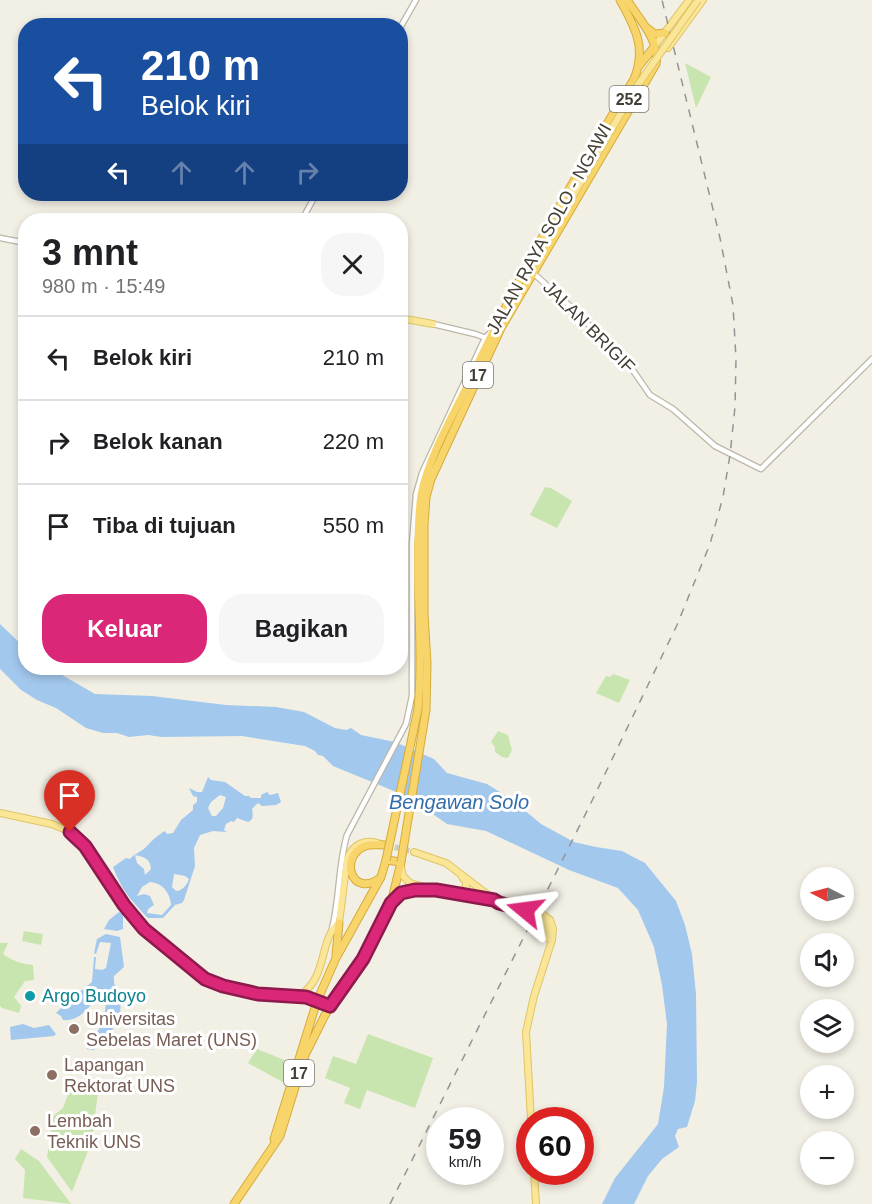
<!DOCTYPE html>
<html lang="id">
<meta charset="utf-8">
<style>
:root{--surface:#fff;--page:#f6f6f6;--text:#202124;--muted:#757577;--line:#e0e0e0;--accent:#db2777}
body{margin:0;font-family:Helvetica,sans-serif;background:var(--page);color:var(--text);height:100vh;display:flex;flex-direction:column;font-size:22px;white-space:nowrap}
*{box-sizing:border-box;margin:0}
p{font-size:20px;color:var(--muted)}
.icon{flex:none;width:33px;height:33px;fill:none;stroke:currentColor;stroke-width:2;stroke-linecap:round;stroke-linejoin:round}
.map{position:relative;flex:1;overflow:hidden}
.panel{position:absolute;left:18px;top:213px;width:390px;height:462px;display:flex;flex-direction:column;background:var(--surface);border-radius:24px;box-shadow:0 3px 9px #0003}
.panel>*{flex:none}
.banner{position:absolute;left:18px;top:18px;width:390px;height:183px;border-radius:24px;box-shadow:0 3px 9px #0003;background:#1a4fa0;color:#fff;overflow:hidden}
.needle{width:39px;rotate:276deg}
.controls{position:absolute;left:800px;top:867px;display:grid;gap:12px}
.controls a{display:grid;place-items:center;width:54px;height:54px;border-radius:50%;background:var(--surface);box-shadow:0 3px 9px #0003;font-size:30px}
.speed{position:absolute;left:426px;top:1107px;display:flex;gap:12px;font-size:30px;font-weight:700;text-align:center}
.speed>*{display:grid;place-content:center;width:78px;height:78px;border-radius:50%;background:var(--surface);box-shadow:0 3px 9px #0003;line-height:1}
.speed small{font-size:15px;font-weight:400}
.speed .limit{border:9px solid #d22;background:#fff;color:#111}
.pin{position:absolute;display:grid;place-items:center;width:51px;height:51px;color:#fff;margin:-62px -26px;border-radius:50% 50% 50% 0;rotate:-45deg;box-shadow:0 0 6px #0007}
.pin .icon{rotate:45deg}
.me{position:absolute;width:66px;margin:-33px;rotate:286deg;stroke-linejoin:round;filter:drop-shadow(0 0 4px #0008)}
.turn{display:flex;align-items:center;gap:21px;height:126px;padding:0 24px;font-size:27px}
.turn .icon{width:78px;height:78px;stroke-width:2.5}
.turn b{display:block;font-size:42px;line-height:51px}
.lanes{display:flex;align-items:center;height:57px;padding:0 24px;background:#0003;justify-content:center;gap:30px;direction:ltr}
.lanes .off{opacity:.35}
.round{display:grid;place-items:center;flex:none;width:63px;height:63px;border-radius:24px;background:var(--page)}
.head{display:flex;align-items:center;justify-content:space-between;height:102px;padding:0 24px}
h1{font-size:36px;font-weight:600;line-height:45px}
.primary-button{display:flex;gap:12px;margin-top:auto;padding:12px 24px}
.primary-button a{flex:1;height:69px;border-radius:24px;background:var(--accent);color:#fff;font-size:24px;font-weight:600;line-height:69px;text-align:center}
.primary-button a+a{background:var(--page);color:var(--text)}
ul{padding:0;list-style:none}
li{display:flex;align-items:center;gap:18px;height:84px;padding:0 24px;border-top:2px solid var(--line)}
li div{flex:1}
li b{display:block;font-size:22px}
li em{font-style:normal}
.map>svg:first-child{display:block}
.green{fill:#c8e5af}
.water{fill:#a3c8ed;fill-rule:evenodd}
.lines{fill:none;stroke-linecap:round;stroke-linejoin:round}
.major-tunnel{stroke:#cfccc2;stroke-width:6;stroke-dasharray:6 3;stroke-linecap:butt}
.minor-casing{stroke:#bdb7a8;stroke-width:7}
.major-casing{stroke:#dec566;stroke-width:8}
.highway-casing{stroke:#d6ab3a;stroke-width:9}
.minor{stroke:#fff;stroke-width:4.5}
.major{stroke:#fae696;stroke-width:6}
.highway{stroke:#f8d56a;stroke-width:7}
.rail{stroke:#949494;stroke-width:1.5;stroke-dasharray:8 8;stroke-linecap:butt}
.major-bridge-casing{stroke:#dec566;stroke-width:8;stroke-linecap:butt}
.highway-bridge-casing{stroke:#d6ab3a;stroke-width:9;stroke-linecap:butt}
.major-bridge{stroke:#fae696;stroke-width:6}
.highway-bridge{stroke:#f8d56a;stroke-width:7}
.route-casing{stroke:#8e194d;stroke-width:15}
.route{stroke:#db2777;stroke-width:10}
.culture-dot{fill:#0f9aa8;stroke:#fff;stroke-width:2}
.education-dot{fill:#8d6e63;stroke:#fff;stroke-width:2}
.labels{text-anchor:middle;dominant-baseline:central;stroke-width:6;stroke-linejoin:round;paint-order:stroke}
.shield{fill:#fff;stroke:#7c7972;stroke-width:1.5}
.shield-label{font-size:16px;font-weight:bold;fill:#443f35}
.street-label{font-size:18px;fill:#443f35;stroke:#fff}
.culture-label{font-size:18px;fill:#0d838f;stroke:#fff;text-anchor:start}
.education-label{font-size:18px;fill:#785e54;stroke:#fff;text-anchor:start}
.water-label{font-size:20px;font-style:italic;fill:#336dab;stroke:#fff}
</style>
<div class="map">
<svg width="872" height="1204" viewBox="0 0 872 1204">
<rect width="100%" height="100%" fill="#f2efe5"/>
<g class="green">
<path d="M685,63L711,77L696,108Z"/>
<path d="M545,487L551,488L572,501L557,528L530,515Z"/>
<path d="M613,674L630,680L619,703L596,693L606,676L610,677Z"/>
<path d="M498,731L508,735L512,750L508,758L502,757L495,752V747L491,742Z"/>
<path d="M24,931L43,934L41,945L22,941Z"/>
<path d="M0,943H8L3,954C13,961 21,964 33,965L34,980L25,981L14,997L21,1006L19,1013L2,1008L0,1006Z"/>
<path d="M368,1034L433,1058L415,1108L367,1090L360,1109L344,1103L350,1088L325,1078L333,1056L356,1064Z"/>
<path d="M257,1049L292,1063L286,1084L248,1063Z"/>
<path d="M71,1086L98,1092L93,1132L88,1151L72,1192L47,1157L53,1116L63,1108Z"/>
<path d="M21,1149L39,1161L71,1204L23,1198L25,1170L15,1159Z"/>
</g>
<g class="water">
<path d="M0,624L25,648L26,668H50L95,694L152,696L226,705L276,707L304,712L335,728L346,730L351,728L361,735L395,742L434,759L447,773L487,784L511,799L541,824L574,842L596,847L622,851L645,863L676,901L685,925L692,954L696,994L697,1082L695,1101L687,1127L678,1129L675,1136L679,1147L662,1159L648,1176L634,1204H602L615,1178L658,1124L664,1087L667,1024L662,985L654,947L638,910L618,888L569,870L486,831L447,824L420,805L394,791L333,766L323,756L318,755L315,751L305,746L242,736L162,737L148,735L129,737L117,733H103L86,728L56,708L37,700L21,690L0,669Z"/>
<path d="M208,777L211,780L225,782L245,796H249L251,798H261V795L267,792L270,795L278,793L281,802L276,805L262,806L258,803L252,809C253,815 254,820 248,822L237,818L234,822L231,821L226,824L224,830L227,832L213,831L200,835L194,848L195,866L184,900L182,903L175,905L163,918H148C131,900 122,891 113,867L126,858L130,859C135,853 141,852 146,847C153,840 156,836 165,831L167,834L173,833L181,820L193,810V805L197,802V797L193,796L189,788L197,792H202ZM220,795L226,797L223,808L216,816H212L208,808L211,802ZM135,855C144,857 150,858 151,869L145,875L144,869L137,863ZM174,874L185,876L189,879C187,885 182,891 176,891L172,887ZM150,882C163,883 170,893 171,905L162,915L147,913L148,909L154,905L150,896L144,894L137,896L142,887Z"/>
<path d="M119,912L123,914V929L117,931L104,929L109,920Z"/>
<path d="M106,934L120,937L124,967L114,976C113,986 117,989 119,998C126,1020 107,1037 94,1050L87,1049C87,1039 94,1037 99,1029C105,1020 107,1005 104,995L100,993C91,1005 80,1022 63,1020L61,1016L56,1013L65,1004L66,996L81,991L92,982L94,957H96L95,969L102,970L106,968L111,943L100,942L96,954L94,953L97,939Z"/>
<path d="M23,1024L34,1028L49,1025L56,1034L54,1036L11,1040L10,1027Z"/>
</g>
<g class="lines">
<path class="major-tunnel" d="M386,845L414,852"/>
<g class="minor-casing">
<g id="minor">
<path d="M400,28L416,0"/>
<path d="M302,220L316,194"/>
<path d="M0,238L26,243"/>
<path d="M532,272L570,306L630,366L650,395L673,409L715,446L761,469L872,359"/>
<path d="M433,324L475,334L486,338"/>
<path d="M332,929C340,897 338,865 347,835L406,724L412,696V544L416,494L422,473L485,338L492,331"/>
</g>
</g>
<g class="major-casing">
<g id="major">
<path d="M654,47L689,0"/>
<path d="M668,48L703,0"/>
<path d="M551,239L556,225L568,204"/>
<path d="M400,318L433,324"/>
<path d="M0,813L52,824L64,829L80,840L125,905L144,929L205,979L252,993L306,997L330,1007"/>
<path d="M414,852L446,863L496,901L531,912L541,918L546,924L548,938"/>
<path d="M401,867L403,876L410,883L437,890L520,903L536,909L550,920L553,929L552,940L534,996L526,1032L531,1120"/>
<path d="M458,894L466,888V882L462,877"/>
<path d="M391,903C401,894 407,889 421,890"/>
<path d="M299,996C329,977 318,940 339,923L347,860C352,844 366,838 381,844"/>
<path d="M534,1172L536,1204"/>
</g>
</g>
<g class="highway-casing">
<g id="highway">
<path d="M647,28L655,34L665,33"/>
<path d="M639,66L654,47"/>
<path d="M418,709C422,665 419,621 418,577C418,550 417,522 421,495C428,458 452,417 469,382C518,277 573,179 634,79C647,48 635,27 620,0"/>
<path d="M426,710L427,663L424,614V525L426,497L431,479L501,328L656,64C661,42 638,17 627,0"/>
<path d="M380,878C352,899 338,857 365,846C371,844 377,845 384,845"/>
<path d="M336,955L339,923"/>
<path d="M234,1204L280,1136L305,1055L325,1015L363,959L378,932L391,903L401,862L386,860L381,877L336,958L317,1001L274,1139L275,1142"/>
</g>
</g>
<use href="#minor" class="minor"/>
<use href="#major" class="major"/>
<use href="#highway" class="highway"/>
<path class="rail" d="M390,1204L588,809L677,625L710,544L723,497L730,455L735,407L736,359L733,305L720,238L662,0"/>
<g class="major-bridge-casing">
<path id="major-bridge" d="M568,204L635,89L698,0"/>
</g>
<g class="highway-bridge-casing">
<g id="highway-bridge">
<path d="M386,860L418,709"/>
<path d="M401,862L426,710"/>
</g>
</g>
<use href="#major-bridge" class="major-bridge"/>
<use href="#highway-bridge" class="highway-bridge"/>
</g>
<g class="lines">
<g class="route-casing">
<path id="route" d="M70,832L85,846L124,905L144,929L205,979L223,986L258,994L306,997L330,1006L363,959L391,903L401,893L415,890H436L494,900L499,903L525,910"/>
</g>
<use href="#route" class="route"/>
</g>
<circle class="culture-dot" cx="30" cy="996" r="6"/>
<g class="education-dot">
<circle cx="74" cy="1029" r="6"/>
<circle cx="52" cy="1075" r="6"/>
<circle cx="35" cy="1131" r="6"/>
</g>
<g class="labels">
<g class="shield">
<rect x="609.5" y="86" width="39" height="26" rx="4.5"/>
<rect x="463" y="362" width="30" height="26" rx="4.5"/>
<rect x="284" y="1060" width="30" height="26" rx="4.5"/>
</g>
<g class="shield-label">
<text x="629" y="99">252</text>
<text x="478" y="375">17</text>
<text x="299" y="1073">17</text>
</g>
<g class="street-label">
<text transform="translate(549 229) rotate(-61)">JALAN RAYA SOLO - NGAWI</text>
<text transform="translate(589 327) rotate(45)">JALAN BRIGIF</text>
</g>
<g class="culture-label">
<text x="42" y="996">Argo Budoyo</text>
</g>
<g class="education-label">
<text x="86" y="1019">Universitas<tspan x="86" dy="21">Sebelas Maret (UNS)</tspan></text>
<text x="64" y="1065">Lapangan<tspan x="64" dy="21">Rektorat UNS</tspan></text>
<text x="47" y="1121">Lembah<tspan x="47" dy="21">Teknik UNS</tspan></text>
</g>
<g class="water-label">
<text x="459" y="802">Bengawan Solo</text>
</g>
</g>
</svg>
<div class="controls">
<a><svg class="needle" viewBox="-14 -14 28 28"><path d="M0-13l5 13h-10z" fill="#e53935"/><path d="M0 13l5-13h-10z" fill="#757577"/></svg></a>
<a><svg class="icon" aria-label="sound" viewBox="0 0 24 24"><path d="M4 9h4l5-4v14l-5-4H4zM17 9q2 3 0 6"/></svg></a>
<a><svg class="icon" aria-label="layers" viewBox="0 0 24 24"><path d="M12 4l9 5-9 5-9-5zM3 14l9 5 9-5"/></svg></a>
<a>+</a>
<a>−</a>
</div>
<div class="speed"><div>59<small>km/h</small></div><div class="limit">60</div></div>
<div class="pin" style="left:70px;top:832px;background:#d93025"><svg class="icon" aria-label="arrive" viewBox="0 0 24 24"><path d="M6 21V4h12l-3 4 3 4H6"/></svg></div>
<svg class="me" style="left:525px;top:910px" viewBox="-20 -20 40 40"><path d="M0-17L14 15 0 8-14 15z" fill="#db2777" stroke="#fff" stroke-width="4"/></svg>
<div class="banner">
<div class="turn"><svg class="icon" aria-label="left" viewBox="0 0 24 24"><path d="M17 20v-9H6M10 6l-5 5 5 5"/></svg><div><b>210 m</b>Belok kiri</div></div>
<div class="lanes"><svg class="icon" aria-label="left" viewBox="0 0 24 24"><path d="M17 20v-9H6M10 6l-5 5 5 5"/></svg><svg class="icon off" aria-label="ahead" viewBox="0 0 24 24"><path d="M12 20V5M6 11l6-6 6 6"/></svg><svg class="icon off" aria-label="ahead" viewBox="0 0 24 24"><path d="M12 20V5M6 11l6-6 6 6"/></svg><svg class="icon off" aria-label="right" viewBox="0 0 24 24"><path d="M7 20v-9h11M14 6l5 5-5 5"/></svg></div>
</div>
<section class="panel">
<div class="head"><div><h1>3 mnt</h1><p>980 m · 15:49</p></div><a class="round"><svg class="icon" aria-label="close" viewBox="0 0 24 24"><path d="M6 6l12 12M18 6L6 18"/></svg></a></div>
<ul>
<li><svg class="icon" aria-label="left" viewBox="0 0 24 24"><path d="M17 20v-9H6M10 6l-5 5 5 5"/></svg><div><b>Belok kiri</b></div><em>210 m</em></li>
<li><svg class="icon" aria-label="right" viewBox="0 0 24 24"><path d="M7 20v-9h11M14 6l5 5-5 5"/></svg><div><b>Belok kanan</b></div><em>220 m</em></li>
<li><svg class="icon" aria-label="arrive" viewBox="0 0 24 24"><path d="M6 21V4h12l-3 4 3 4H6"/></svg><div><b>Tiba di tujuan</b></div><em>550 m</em></li>
</ul>
<div class="primary-button"><a>Keluar</a><a>Bagikan</a></div>
</section>
</div>
